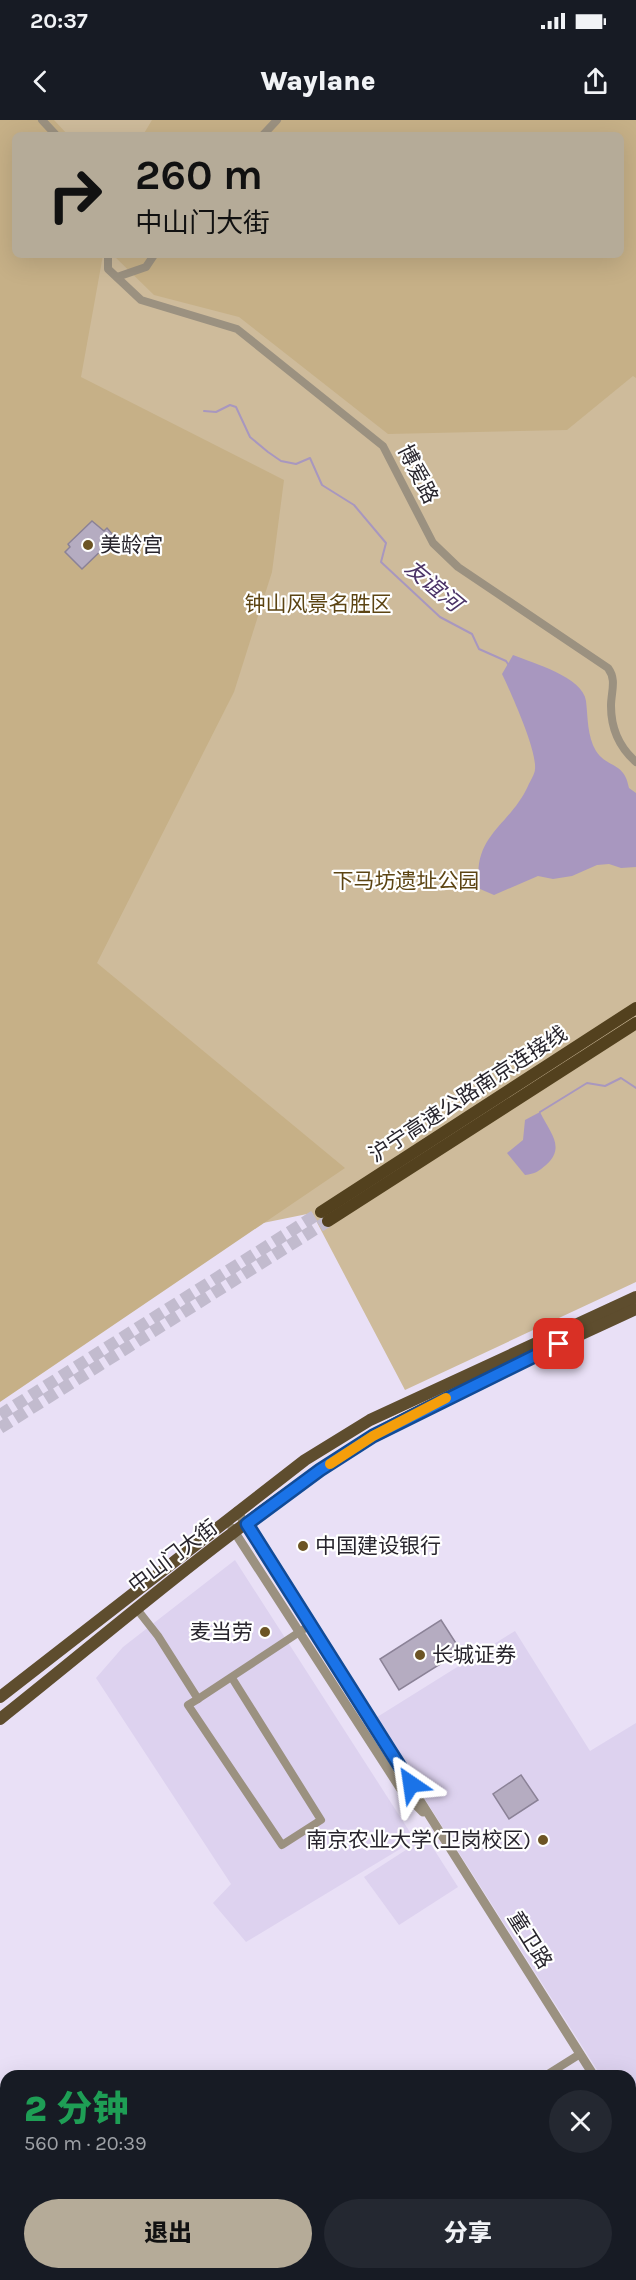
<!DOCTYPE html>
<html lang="zh">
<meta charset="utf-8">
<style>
:root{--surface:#171b24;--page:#242831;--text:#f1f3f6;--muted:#9ea1a6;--accent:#b5ab98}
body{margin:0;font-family:Karla,"Noto Sans SC",sans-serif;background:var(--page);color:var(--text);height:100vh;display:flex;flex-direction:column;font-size:22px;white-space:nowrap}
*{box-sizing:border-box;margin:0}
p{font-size:20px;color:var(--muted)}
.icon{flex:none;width:33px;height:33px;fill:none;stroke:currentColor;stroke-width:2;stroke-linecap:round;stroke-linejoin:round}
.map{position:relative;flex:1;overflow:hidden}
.sheet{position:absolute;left:0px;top:1950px;width:636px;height:210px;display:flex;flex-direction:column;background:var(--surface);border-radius:18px 18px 0 0;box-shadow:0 6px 24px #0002}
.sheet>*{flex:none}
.banner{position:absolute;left:12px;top:12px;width:612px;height:126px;border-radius:9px;box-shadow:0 6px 24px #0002;background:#b5ab98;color:#111;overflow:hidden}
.pin{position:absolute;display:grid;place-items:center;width:51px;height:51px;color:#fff;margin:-26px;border-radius:12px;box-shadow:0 3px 9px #0006}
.me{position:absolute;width:66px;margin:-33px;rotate:328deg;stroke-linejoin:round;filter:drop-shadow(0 0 4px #0008)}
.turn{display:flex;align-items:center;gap:21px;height:126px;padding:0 24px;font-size:27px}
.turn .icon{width:78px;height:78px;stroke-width:2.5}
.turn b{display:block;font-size:42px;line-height:51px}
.round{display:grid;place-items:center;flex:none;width:63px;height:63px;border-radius:32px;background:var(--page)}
.head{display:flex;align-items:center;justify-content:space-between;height:102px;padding:0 24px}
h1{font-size:36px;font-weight:800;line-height:45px;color:#1e9e55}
.action{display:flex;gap:12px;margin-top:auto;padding:12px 24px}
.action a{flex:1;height:69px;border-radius:36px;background:var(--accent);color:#111;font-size:24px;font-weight:800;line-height:69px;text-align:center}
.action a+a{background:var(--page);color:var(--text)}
.status{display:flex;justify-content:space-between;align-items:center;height:42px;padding:0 30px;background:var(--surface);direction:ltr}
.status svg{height:16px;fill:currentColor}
header{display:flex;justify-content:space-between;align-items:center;height:78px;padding:0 24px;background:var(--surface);font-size:27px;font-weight:800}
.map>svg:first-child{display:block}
.built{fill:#ddd2ef}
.green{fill:#cebb9b;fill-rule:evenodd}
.forest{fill:#c6b087}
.water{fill:#a897bf}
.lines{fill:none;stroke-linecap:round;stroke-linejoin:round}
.stream{stroke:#a897bf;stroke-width:2}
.building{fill:#b5acc1;stroke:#8b8297;stroke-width:1.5}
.trunk-tunnel{stroke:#c2bbce;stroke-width:12;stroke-dasharray:12 6;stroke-linecap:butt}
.minor{stroke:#9b9180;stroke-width:8}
.tertiary{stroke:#9b9180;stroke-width:9}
.primary{stroke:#5e4d2e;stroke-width:12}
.trunk{stroke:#53411e;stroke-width:12}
.route-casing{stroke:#114b97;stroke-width:15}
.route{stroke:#1a73e8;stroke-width:10}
.slow{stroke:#f59e0b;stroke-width:10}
.poi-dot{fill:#6c5424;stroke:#fff;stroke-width:2}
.labels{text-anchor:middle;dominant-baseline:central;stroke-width:4.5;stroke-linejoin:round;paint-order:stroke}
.street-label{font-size:21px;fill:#28252d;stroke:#fff}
.poi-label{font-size:21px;fill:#28252d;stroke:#fff;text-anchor:start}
.park-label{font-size:21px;fill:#5c4413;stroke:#fff}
.water-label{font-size:22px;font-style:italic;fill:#4b3367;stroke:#fff}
</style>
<div class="status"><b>20:37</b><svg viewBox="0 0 49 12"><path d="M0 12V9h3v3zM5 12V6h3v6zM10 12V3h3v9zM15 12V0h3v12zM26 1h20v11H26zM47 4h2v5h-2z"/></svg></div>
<header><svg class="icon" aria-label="back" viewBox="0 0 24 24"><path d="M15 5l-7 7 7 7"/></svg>Waylane<svg class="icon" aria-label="share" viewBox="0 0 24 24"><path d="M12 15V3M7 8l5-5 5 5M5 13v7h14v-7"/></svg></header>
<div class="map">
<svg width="636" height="2160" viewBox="0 0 636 2160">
<rect width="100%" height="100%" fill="#e9e0f6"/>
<g class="built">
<path d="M235,1440L415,1720L246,1822L213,1783L231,1764L96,1558L123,1527Z"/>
<path d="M515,1511L590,1631L636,1603V2011L630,2001V1956H601L374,1599Z"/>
<path d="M426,1717L458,1767L399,1805L364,1757Z"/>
</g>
<path class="green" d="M0,0H636V1162L405,1270L312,1093L263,1103L52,833ZM15,15H621V135H15Z"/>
<g class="forest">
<path d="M0,0H54L68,15H15V135H103L81,257L284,360L272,452L234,572L97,843L345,1048L0,1282Z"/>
<path d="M152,0H636V258L633,256L567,310L388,314L239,197L154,175L113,135H621V15H143Z"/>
</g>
<g class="water">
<path d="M513,535C533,543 583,557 586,581C588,597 587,616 596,631C608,649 624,641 629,668L636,673V747L621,748L609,744L597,745L572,756L553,759L538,756L494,775L480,769C470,716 510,706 528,666C530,661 535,654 535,649C537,630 511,573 502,554Z"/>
<path d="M540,992C550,1013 566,1027 546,1045C539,1051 535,1054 525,1055L507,1033L523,1020L525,1000Z"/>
</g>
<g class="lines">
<g class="stream">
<path d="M204,291L216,292L230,285L236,287L250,317L268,332L281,341L296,344L310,338L322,365L354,385L386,423L381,442L440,497L472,514L479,529L506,541L510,547"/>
<path d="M540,992L587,963L605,966L621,958L636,968"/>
</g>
</g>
<g class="building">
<path d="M92,401L104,411L107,408L113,415L112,420L82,449L65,432L70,427L68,424Z"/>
<path d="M441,1500L461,1531L399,1570L380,1539Z"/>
<path d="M521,1655L538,1680L509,1699L493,1674Z"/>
</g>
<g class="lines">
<g class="trunk-tunnel">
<path d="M0,1295L321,1092"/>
<path d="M0,1308L328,1101"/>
</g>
<g class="minor">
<path d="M42,0L56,15"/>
<path d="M263,15L277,0"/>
<path d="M108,135V149L141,180L237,209L383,326L433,423L458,447L608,548C617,560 611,572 611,586C611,609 619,627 636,642"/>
<path d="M117,157L146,147L154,135"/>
<path d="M136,1488L158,1516L198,1579L188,1585L282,1725L321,1700L232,1558"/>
<path d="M198,1579L310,1505"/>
<path d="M545,1956L580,1934"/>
<path d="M210,2160L220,2154"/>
</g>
<g class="tertiary">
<path d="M237,1391L594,1956"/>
<path d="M232,1408L402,1671L423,1692"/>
<path d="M630,2013L636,2022"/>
</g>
<g class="primary">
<path d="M0,1577L305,1340L370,1300L636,1177"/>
<path d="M0,1599C121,1503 239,1399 371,1317C398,1301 427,1287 456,1273C515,1244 576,1217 636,1189"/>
</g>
<g class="trunk">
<path d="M321,1092L636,888"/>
<path d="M328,1101L636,903"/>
</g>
</g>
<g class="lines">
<g class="route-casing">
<path id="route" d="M411,1664L247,1404L320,1350L373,1316L559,1224"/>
</g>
<use href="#route" class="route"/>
<path class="slow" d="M330,1344L373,1316L446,1278"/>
</g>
<g class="poi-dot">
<circle cx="88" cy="425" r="6"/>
<circle cx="303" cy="1426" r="6"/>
<circle cx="265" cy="1512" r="6"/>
<circle cx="420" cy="1535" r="6"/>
<circle cx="543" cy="1720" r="6"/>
</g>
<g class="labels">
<g class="street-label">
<text transform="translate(418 354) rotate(63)">博爱路</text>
<text transform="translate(468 974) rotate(-33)">沪宁高速公路南京连接线</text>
<text transform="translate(173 1436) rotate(-37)">中山门大街</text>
<text transform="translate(530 1820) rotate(58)">童卫路</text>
</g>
<g class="poi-label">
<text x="100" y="425">美龄宫</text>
<text x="315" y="1426">中国建设银行</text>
<text x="253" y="1512" text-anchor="end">麦当劳</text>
<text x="432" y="1535">长城证券</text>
<text x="531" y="1720" text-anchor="end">南京农业大学(卫岗校区)</text>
</g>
<g class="park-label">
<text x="318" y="484">钟山风景名胜区</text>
<text x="406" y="761">下马坊遗址公园</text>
</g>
<g class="water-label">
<text transform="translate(433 466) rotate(40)">友谊河</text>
</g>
</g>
</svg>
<div class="pin" style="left:559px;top:1224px;background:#d93025"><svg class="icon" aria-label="arrive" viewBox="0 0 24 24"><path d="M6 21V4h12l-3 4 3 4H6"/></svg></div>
<svg class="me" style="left:411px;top:1664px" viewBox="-20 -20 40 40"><path d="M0-17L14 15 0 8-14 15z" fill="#1a73e8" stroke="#fff" stroke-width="4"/></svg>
<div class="banner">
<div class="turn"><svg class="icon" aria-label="right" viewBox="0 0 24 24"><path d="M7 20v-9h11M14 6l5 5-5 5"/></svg><div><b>260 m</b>中山门大街</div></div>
</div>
<section class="sheet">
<div class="head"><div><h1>2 分钟</h1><p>560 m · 20:39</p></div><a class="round"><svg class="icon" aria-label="close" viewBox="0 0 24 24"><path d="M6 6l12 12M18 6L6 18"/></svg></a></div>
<div class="action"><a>退出</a><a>分享</a></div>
</section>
</div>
